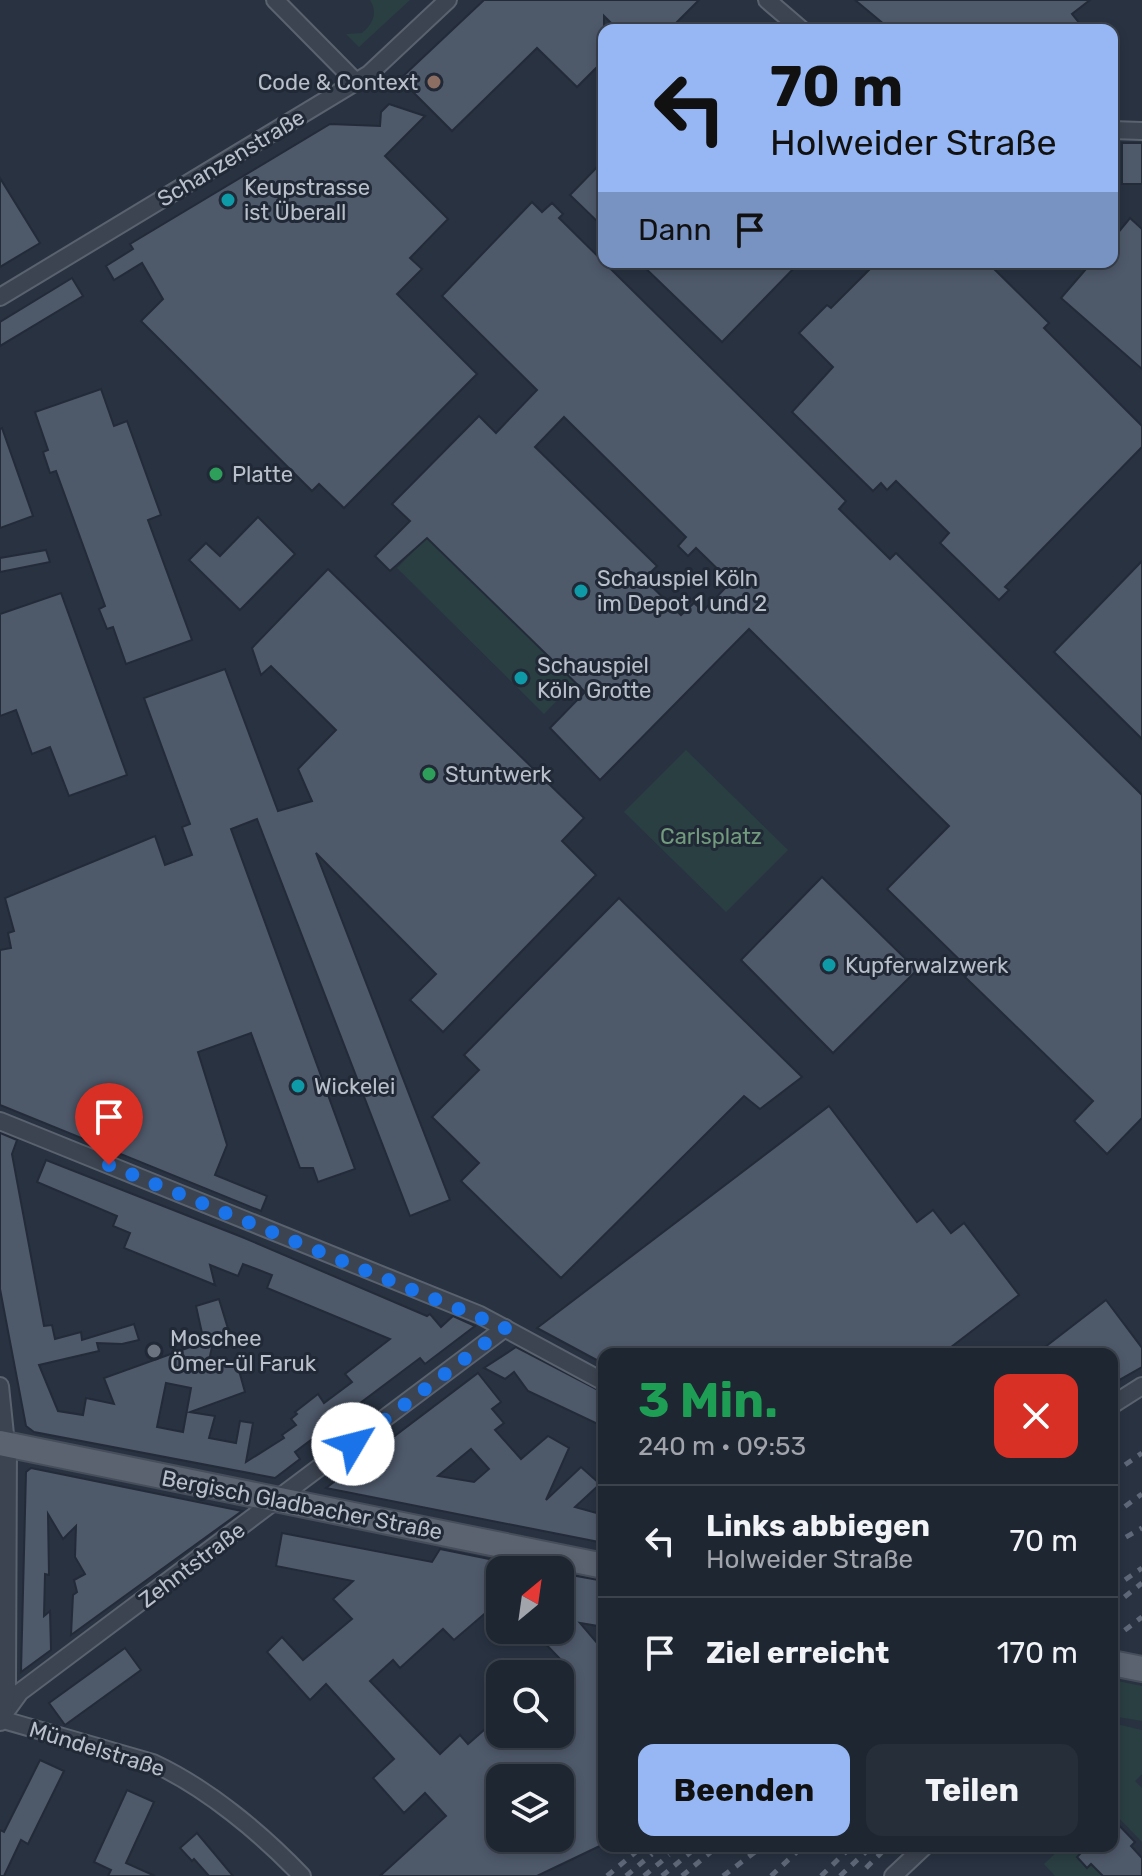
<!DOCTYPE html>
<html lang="de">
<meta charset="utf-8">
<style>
:root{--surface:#1e2631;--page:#262e39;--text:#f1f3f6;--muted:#a1a5ab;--line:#3c434d;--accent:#96b7f3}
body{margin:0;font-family:Rubik,sans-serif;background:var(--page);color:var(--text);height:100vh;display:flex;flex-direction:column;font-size:30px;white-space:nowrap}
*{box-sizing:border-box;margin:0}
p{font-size:26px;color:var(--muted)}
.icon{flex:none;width:44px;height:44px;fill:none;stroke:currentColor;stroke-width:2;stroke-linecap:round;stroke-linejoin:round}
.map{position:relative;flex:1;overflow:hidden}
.panel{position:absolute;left:598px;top:1348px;width:520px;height:504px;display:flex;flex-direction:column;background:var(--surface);border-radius:16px;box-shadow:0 4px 12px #0003,0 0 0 2px var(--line)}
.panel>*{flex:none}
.hud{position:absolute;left:598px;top:24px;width:520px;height:244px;border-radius:16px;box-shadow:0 4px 12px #0003,0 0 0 2px var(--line);background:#96b7f3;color:#111;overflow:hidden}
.needle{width:52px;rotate:29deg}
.controls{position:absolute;left:486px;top:1556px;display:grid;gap:16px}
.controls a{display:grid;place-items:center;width:88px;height:88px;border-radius:16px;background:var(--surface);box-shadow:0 4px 12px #0003,0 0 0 2px var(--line);font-size:40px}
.pin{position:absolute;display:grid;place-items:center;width:68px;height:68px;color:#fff;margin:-82px -34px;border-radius:50% 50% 50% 0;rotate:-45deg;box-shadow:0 0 8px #0007}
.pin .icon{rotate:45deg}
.me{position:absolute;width:88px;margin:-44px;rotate:53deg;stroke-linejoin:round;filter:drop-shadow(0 0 6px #0008)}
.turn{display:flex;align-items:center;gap:28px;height:168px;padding:0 40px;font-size:36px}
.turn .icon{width:104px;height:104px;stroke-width:2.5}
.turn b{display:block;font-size:56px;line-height:68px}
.then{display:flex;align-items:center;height:76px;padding:0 40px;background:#0003;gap:16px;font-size:30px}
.round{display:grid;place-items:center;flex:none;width:84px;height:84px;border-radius:16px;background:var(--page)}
.overview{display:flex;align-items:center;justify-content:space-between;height:136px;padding:0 40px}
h1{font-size:48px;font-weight:700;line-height:60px;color:#1e9e55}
.cta{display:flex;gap:16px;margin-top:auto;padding:16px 40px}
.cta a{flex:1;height:92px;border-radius:16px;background:var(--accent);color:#111;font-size:32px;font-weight:700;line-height:92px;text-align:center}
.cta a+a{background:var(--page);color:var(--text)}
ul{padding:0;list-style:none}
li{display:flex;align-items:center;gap:24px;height:112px;padding:0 40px;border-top:2px solid var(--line)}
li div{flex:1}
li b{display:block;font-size:30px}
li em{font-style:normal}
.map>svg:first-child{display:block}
.green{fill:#2a3f42}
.building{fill:#4e596a;stroke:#232b39;stroke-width:2;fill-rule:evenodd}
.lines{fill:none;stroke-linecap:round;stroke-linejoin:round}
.minor-casing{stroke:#5a626f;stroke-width:20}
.tertiary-casing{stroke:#5a626f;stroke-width:24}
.primary-casing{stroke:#464d5b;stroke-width:28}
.minor{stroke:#3c4451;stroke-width:16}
.tertiary{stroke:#3c4451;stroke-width:20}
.primary{stroke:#5b6371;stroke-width:24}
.rail{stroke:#5f6878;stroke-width:5;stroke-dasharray:8 8;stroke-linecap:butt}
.route{stroke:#1a73e8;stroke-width:14;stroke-dasharray:0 25.2}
.education-dot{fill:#8d6e63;stroke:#212937;stroke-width:3}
.culture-dot{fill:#0f9aa8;stroke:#212937;stroke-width:3}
.leisure-dot{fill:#2e9e5b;stroke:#212937;stroke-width:3}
.worship-dot{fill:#6b7280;stroke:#212937;stroke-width:3}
.labels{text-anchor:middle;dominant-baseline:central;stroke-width:6;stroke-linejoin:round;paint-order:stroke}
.poi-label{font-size:22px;fill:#b9c0cb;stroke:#212937;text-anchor:start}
.street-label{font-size:22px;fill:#b9c0cb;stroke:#212937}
.park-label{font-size:22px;fill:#729b7d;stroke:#212937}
</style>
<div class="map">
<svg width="1142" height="1876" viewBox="0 0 1142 1876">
<rect width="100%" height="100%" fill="#283241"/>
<g class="green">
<path d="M370,0H410L359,47L346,34L362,33C373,24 378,13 370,0Z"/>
<path d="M427,538L575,682L544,714L397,568Z"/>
<path d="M686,750L788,850L726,912L624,812Z"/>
<path d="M1117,1681L1142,1686V1721L1112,1716V1686Z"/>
<path d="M1112,1723L1142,1730V1774L1135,1781L1142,1788V1842L1112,1811Z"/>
<path d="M1063,1846H1074L1081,1853L1077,1858L1086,1868L1091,1864L1102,1876H1055L1044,1864Z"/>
</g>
<g class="building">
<path d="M484,0H699L669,30H618L604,16V60L577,87L537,48L452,131L400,79Z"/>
<path d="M855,0H1090L1072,14L1085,30H891Z"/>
<path d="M389,104L425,116L385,156L448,219L410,258L422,269L397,294L477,374L344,508L319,484L312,491L141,321L163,299L142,263L114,280L106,266L133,249L130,244L330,124L380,126L381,112Z"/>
<rect x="1122" y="143" width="20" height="41"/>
<path d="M604,160V228L570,195Z"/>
<path d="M0,178L40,243L0,267Z"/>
<path d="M532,202L542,212L552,203L563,214L559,218L846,501L839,509L890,559L896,553L1142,795V1118L1107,1154L1074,1121L1093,1101L965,977L971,971L887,889L949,826L749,629L600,780L550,728L585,692L427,538L390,571L375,556L410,521L392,504L479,416L496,433L537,390L442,296ZM564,417L686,537L678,546L688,556L696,548L731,582L703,611L694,603L681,615L644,579L657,566L535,447Z"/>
<path d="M1130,218L1142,229V369L1061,298L1092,262H1112V240Z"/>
<path d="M639,262H800L722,342Z"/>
<path d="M877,262H987L1049,323L1044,328L1142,426V447L1005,587L1009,590L999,600L940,543L949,533L896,481L887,490L881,483L873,491L792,412L833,367L799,333L827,305L831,308Z"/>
<path d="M72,278L83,296L0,346V322Z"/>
<path d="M101,389L114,426L127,421L161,515L148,520L192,640L126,664L113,627L107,629L99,609L105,606L56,471L50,473L43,452L48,450L35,412Z"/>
<path d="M2,428L33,516L0,528V429Z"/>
<path d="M258,517L295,554L240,610L189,560L206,543L220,556Z"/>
<path d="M46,550L50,562L0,572V558Z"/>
<path d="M1142,561V739L1054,652Z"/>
<path d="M328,569L584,818L562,841L596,875L443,1032L410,1000L436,974L316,853L450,1200L410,1216L257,819L231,829L355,1169L318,1182L313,1168H300L251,1033L198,1052L227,1145L215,1175L267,1196L261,1211L0,1105V950L11,948L8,933L14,931L5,898L155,836L165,865L192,855L182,827L190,824L144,698L225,669L278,811L312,801L298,769L336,730L271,666L261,675L252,648Z"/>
<path d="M61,593L127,775L69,796L50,747L32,754L16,710L0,716V614Z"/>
<path d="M822,877L917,970L833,1053L741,960Z"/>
<path d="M619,898L802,1077L760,1109L744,1096L561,1278L461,1181L479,1163L432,1117L479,1070L464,1055Z"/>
<path d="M829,1106L917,1222L933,1210L951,1233L964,1223L1019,1295L942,1354H604V1364L537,1328Z"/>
<path d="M0,1133L17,1140L12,1154L44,1326L52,1325L55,1339L81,1332L82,1340L134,1324L139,1340L122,1344L97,1343L99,1351L39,1365L58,1411L83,1415L86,1398L114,1404L104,1378L204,1342L196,1306L219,1299L229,1332L214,1337L209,1361L238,1367L245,1392L190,1412L215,1416L209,1438L236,1443L240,1421L253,1423L246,1462L284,1438L282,1435L296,1425L291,1419L297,1414L295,1412L318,1394L324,1403L352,1382L345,1374L390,1339L267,1288L272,1275L243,1264L238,1276L210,1265L215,1285L124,1248L130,1233L113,1226L117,1216L37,1182L46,1160L242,1237L427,1316L430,1314L441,1327L453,1316L475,1326L425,1364L420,1358L295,1452L300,1459L275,1478L34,1432L26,1426L0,1289ZM166,1383L191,1388L183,1432L157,1427Z"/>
<path d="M1106,1300L1142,1348V1367L1112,1384V1354H1036Z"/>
<path d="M516,1347L604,1393V1427L528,1391L514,1372L505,1379L484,1368Z"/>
<path d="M478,1373L501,1402L492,1409L504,1423L495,1430L521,1459L548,1436L569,1448L546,1500L581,1467L600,1484L575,1507L604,1515V1543L326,1488ZM471,1449L489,1469L474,1482L438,1476Z"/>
<path d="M31,1468L90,1480L242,1511L71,1635L73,1595L77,1592L74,1580L85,1574L75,1557L76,1526L63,1539L48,1514L49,1575L45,1574L44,1616L50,1611L51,1650L21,1672L26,1472Z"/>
<path d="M282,1533L432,1562L440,1549L504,1562L500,1581L490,1589L496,1604L454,1640L443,1629L400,1668L393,1660L370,1681L440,1754L460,1735L468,1744L500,1716V1734H560V1674H549L563,1662L532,1630H560V1573L604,1581V1627L580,1623L604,1651V1844L537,1876H380L446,1816L425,1793L404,1813L373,1778L394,1759L326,1684L310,1700L267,1652L282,1637L303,1660L352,1619L333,1599L353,1581L276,1566ZM500,1778H560V1838H500Z"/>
<path d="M125,1648L141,1670L65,1725L49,1703Z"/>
<path d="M40,1760L64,1771L28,1844L21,1840L4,1876H0V1830L4,1832Z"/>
<path d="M127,1790L154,1802L126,1863L155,1876H108L111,1870L94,1862Z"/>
<path d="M1112,1818L1135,1842L1131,1846L1142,1858V1876H1103L1091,1864L1087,1868L1077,1857L1081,1853L1075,1846H1112Z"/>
<path d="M197,1833L213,1852L233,1876H209L194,1859L192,1861L180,1848Z"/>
</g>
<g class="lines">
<g class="minor-casing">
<g id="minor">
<path d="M275,0L356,82"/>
<path d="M767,0L802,30"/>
<path d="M1112,130L1142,131"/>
<path d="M0,297L369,74L448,0"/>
<path d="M0,1121L480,1315L604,1382"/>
<path d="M0,1386L6,1444"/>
<path d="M1112,1405L1142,1386"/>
<path d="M1,1718L20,1692L505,1328"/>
<path d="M0,1719L153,1763C207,1788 261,1833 302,1876"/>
<path d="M893,1876L925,1846"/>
</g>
</g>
<g class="tertiary-casing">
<path id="tertiary" d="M0,1720L5,1688L6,1444"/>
</g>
<g class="primary-casing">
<g id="primary">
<path d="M0,1443L604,1566"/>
<path d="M1112,1663L1142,1669"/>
</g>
</g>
<use href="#minor" class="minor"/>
<use href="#tertiary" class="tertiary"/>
<use href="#primary" class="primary"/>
<g class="rail">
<path d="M1112,1474L1142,1453"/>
<path d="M1112,1516L1142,1494"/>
<path d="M1112,1545L1142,1528"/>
<path d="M1112,1589L1142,1568"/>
<path d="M1112,1607L1142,1583"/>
<path d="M1112,1640L1142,1617"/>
<path d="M866,1868L888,1846"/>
<path d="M607,1876L643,1846"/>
<path d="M626,1876L652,1854"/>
<path d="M644,1876L669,1855"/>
<path d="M662,1876L698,1846"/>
<path d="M682,1876L718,1846"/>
<path d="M723,1876L763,1846"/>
<path d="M771,1876L803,1846"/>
<path d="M821,1876L852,1846"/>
<path d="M840,1876L872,1846"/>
</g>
</g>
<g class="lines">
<path class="route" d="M109,1165L505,1328L353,1444"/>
</g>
<circle class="education-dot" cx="434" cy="82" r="8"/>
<g class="culture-dot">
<circle cx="228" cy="200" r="8"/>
<circle cx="581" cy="591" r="8"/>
<circle cx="521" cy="678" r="8"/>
<circle cx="829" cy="965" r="8"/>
<circle cx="298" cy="1086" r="8"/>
</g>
<g class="leisure-dot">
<circle cx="216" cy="474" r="8"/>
<circle cx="429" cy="774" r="8"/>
</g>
<circle class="worship-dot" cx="154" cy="1351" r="8"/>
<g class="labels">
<g class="poi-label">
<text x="418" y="82" text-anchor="end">Code &amp; Context</text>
<text x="244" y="187">Keupstrasse<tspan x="244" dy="25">ist Überall</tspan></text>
<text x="232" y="474">Platte</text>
<text x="597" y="578">Schauspiel Köln<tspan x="597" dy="25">im Depot 1 und 2</tspan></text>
<text x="537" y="665">Schauspiel<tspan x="537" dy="25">Köln Grotte</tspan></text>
<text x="445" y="774">Stuntwerk</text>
<text x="845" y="965">Kupferwalzwerk</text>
<text x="314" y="1086">Wickelei</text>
<text x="170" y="1338">Moschee<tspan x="170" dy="25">Ömer-ül Faruk</tspan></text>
</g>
<g class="street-label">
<text transform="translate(231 158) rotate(-31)">Schanzenstraße</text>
<text transform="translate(302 1505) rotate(11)">Bergisch Gladbacher Straße</text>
<text transform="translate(192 1565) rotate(-37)">Zehntstraße</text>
<text transform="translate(97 1749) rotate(17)">Mündelstraße</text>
</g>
<g class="park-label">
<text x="711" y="836">Carlsplatz</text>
</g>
</g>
</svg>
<div class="controls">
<a><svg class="needle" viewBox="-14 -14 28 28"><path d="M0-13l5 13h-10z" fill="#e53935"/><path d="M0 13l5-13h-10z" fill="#a1a5ab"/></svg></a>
<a><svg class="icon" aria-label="search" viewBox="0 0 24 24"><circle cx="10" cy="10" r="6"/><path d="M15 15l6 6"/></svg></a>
<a><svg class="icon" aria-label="layers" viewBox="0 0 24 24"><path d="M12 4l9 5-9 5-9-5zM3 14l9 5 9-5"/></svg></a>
</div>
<div class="pin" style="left:109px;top:1165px;background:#d93025"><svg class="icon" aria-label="arrive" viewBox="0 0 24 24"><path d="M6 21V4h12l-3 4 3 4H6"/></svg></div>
<svg class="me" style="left:353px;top:1444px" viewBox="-20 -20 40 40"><circle r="19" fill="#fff"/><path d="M0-13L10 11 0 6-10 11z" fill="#1a73e8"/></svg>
<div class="hud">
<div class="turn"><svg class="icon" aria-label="left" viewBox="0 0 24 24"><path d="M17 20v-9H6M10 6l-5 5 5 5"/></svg><div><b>70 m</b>Holweider Straße</div></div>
<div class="then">Dann<svg class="icon" aria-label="arrive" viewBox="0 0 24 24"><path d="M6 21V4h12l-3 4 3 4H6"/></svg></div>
</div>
<section class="panel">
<div class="overview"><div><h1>3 Min.</h1><p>240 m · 09:53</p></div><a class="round" style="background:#d93025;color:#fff"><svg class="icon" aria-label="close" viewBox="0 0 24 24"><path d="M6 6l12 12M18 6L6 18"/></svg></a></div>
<ul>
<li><svg class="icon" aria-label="left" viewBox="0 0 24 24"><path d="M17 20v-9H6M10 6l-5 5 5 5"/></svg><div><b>Links abbiegen</b><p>Holweider Straße</p></div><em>70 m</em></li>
<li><svg class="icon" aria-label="arrive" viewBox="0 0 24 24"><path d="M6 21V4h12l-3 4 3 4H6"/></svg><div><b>Ziel erreicht</b></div><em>170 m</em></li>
</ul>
<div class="cta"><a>Beenden</a><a>Teilen</a></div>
</section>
</div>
